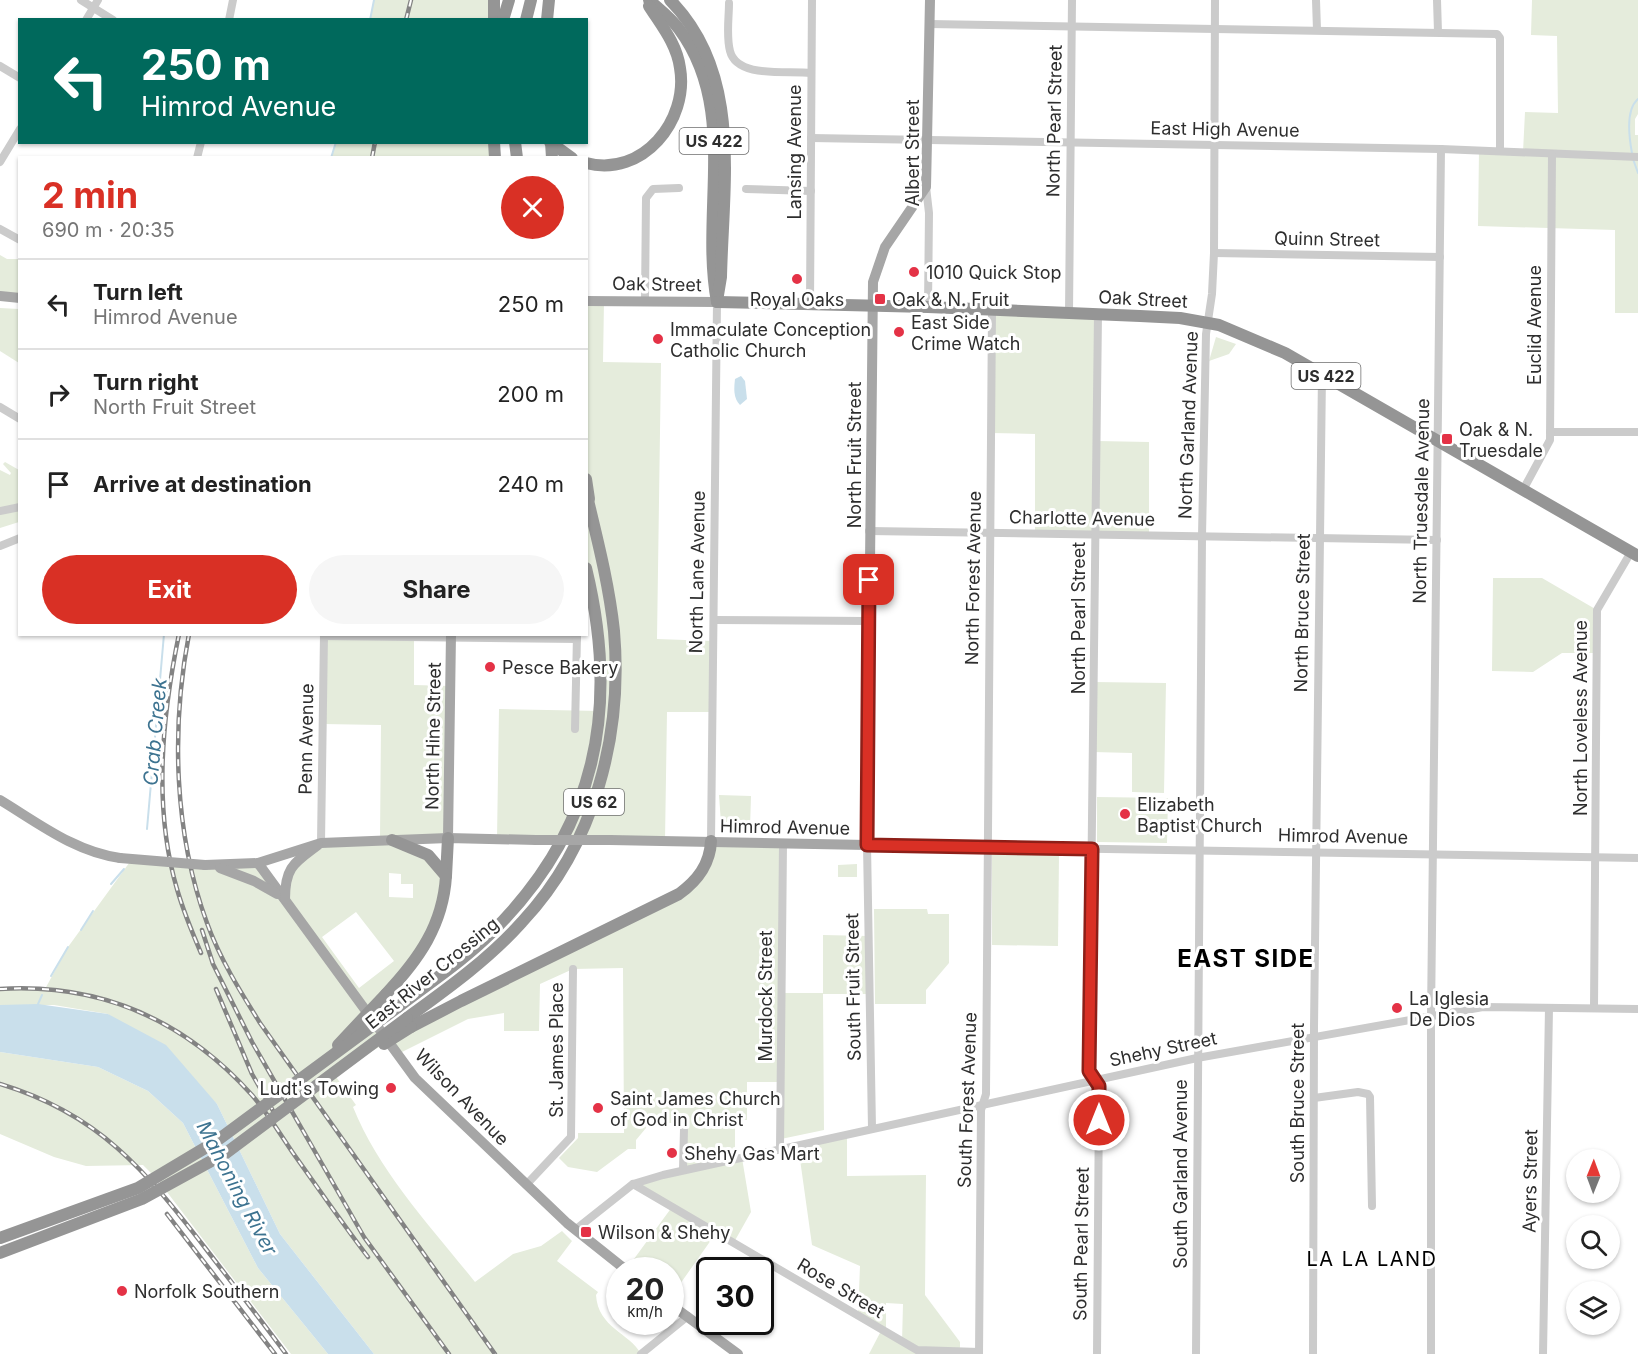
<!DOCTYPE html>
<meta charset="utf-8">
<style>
:root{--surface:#fff;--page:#f6f6f6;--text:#222;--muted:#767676;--line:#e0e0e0;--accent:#d93025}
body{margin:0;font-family:Inter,sans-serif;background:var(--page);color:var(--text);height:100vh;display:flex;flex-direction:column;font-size:22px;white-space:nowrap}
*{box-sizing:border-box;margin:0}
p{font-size:20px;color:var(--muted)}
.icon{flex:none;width:33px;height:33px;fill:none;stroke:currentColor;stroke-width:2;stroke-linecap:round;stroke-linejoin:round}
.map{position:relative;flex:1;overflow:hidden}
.side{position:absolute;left:18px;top:156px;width:570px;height:480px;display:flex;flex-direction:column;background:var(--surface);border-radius:0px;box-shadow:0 2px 4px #0004}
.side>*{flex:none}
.banner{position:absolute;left:18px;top:18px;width:570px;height:126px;border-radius:0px;box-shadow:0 2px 4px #0004;background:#00695c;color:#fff;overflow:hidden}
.needle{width:39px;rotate:1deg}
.fabs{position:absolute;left:1566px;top:1149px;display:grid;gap:12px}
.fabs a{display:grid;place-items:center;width:54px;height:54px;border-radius:50%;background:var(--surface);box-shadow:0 2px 4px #0004;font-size:30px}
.speed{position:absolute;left:606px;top:1257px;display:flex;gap:12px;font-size:30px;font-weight:700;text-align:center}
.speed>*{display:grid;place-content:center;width:78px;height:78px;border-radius:50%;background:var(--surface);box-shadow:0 2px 4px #0004;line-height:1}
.speed small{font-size:15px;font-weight:400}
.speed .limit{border:3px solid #111;border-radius:9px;background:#fff;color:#111}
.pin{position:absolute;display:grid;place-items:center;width:51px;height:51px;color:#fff;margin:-26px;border-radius:12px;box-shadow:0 3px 9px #0006}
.me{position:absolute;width:66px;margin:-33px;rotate:0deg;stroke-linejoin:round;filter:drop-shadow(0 0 4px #0008)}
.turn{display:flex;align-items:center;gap:21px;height:126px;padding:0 24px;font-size:27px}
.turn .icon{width:78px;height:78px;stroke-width:2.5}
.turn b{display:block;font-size:42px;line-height:51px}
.round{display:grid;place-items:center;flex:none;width:63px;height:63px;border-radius:32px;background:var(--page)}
.headline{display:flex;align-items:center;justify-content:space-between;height:102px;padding:0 24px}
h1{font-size:36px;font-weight:700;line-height:45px;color:var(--accent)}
.button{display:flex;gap:12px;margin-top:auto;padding:12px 24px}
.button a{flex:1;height:69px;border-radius:36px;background:var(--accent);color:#fff;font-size:24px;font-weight:700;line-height:69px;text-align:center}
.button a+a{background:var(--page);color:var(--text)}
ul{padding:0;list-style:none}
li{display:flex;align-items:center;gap:18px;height:90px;padding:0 24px;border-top:2px solid var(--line)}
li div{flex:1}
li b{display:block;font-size:22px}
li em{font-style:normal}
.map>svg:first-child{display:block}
.green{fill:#e5ecdc;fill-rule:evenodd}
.water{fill:#c9dfeb}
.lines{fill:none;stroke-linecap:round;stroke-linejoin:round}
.stream{stroke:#c9dfeb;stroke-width:2}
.minor{stroke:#cbcbcb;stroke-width:8}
.major{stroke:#a6a6a6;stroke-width:10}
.highway{stroke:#959595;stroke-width:12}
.rail-casing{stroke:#838383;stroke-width:4.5}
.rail{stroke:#fff;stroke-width:2;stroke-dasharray:7;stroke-linecap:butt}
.major-bridge{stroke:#a6a6a6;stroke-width:10}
.highway-bridge{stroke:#959595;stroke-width:12}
.route-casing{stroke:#8d1f18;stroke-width:15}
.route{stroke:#d93025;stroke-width:10}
.poi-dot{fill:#e43246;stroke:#fff;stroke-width:2}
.labels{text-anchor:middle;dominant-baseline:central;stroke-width:6;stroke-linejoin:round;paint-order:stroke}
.shield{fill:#fff;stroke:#6d6d6d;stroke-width:1.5}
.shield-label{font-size:16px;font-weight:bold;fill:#2e2e2e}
.street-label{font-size:18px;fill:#2e2e2e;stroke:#fff}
.poi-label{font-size:18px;fill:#2e2e2e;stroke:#fff;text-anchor:start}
.water-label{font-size:20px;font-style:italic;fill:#3d7390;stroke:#fff}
.neighbourhood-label{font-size:20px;letter-spacing:1.5px;fill:#000;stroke:#fff}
.district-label{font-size:24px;font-weight:bold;letter-spacing:1.5px;fill:#000;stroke:#fff}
</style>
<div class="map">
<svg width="1638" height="1354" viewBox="0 0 1638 1354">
<rect width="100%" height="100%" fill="#fff"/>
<g class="green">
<path d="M374,0H494V19L370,20Z"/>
<path d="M1532,0H1638V114L1635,119V135H1638V313H1615V230L1478,226L1479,150L1523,152L1525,112L1558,113L1557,36L1531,35Z"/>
<path d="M336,142L494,143L495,158H331Z"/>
<path d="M0,255L7,259H19V298L0,295Z"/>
<path d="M604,301L603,362L661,363L657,639L713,641L712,712H667L665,841L497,839L499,709L600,711L601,655L586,601V302Z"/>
<path d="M0,308L19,309V363L0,351Z"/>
<path d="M992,309L1098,314L1097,441L1149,442V536L1035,534V434L991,433Z"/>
<path d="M1216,337L1236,344L1229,354L1209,361Z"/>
<path d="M5,462L19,470V522L0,528V470L10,475L11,473L3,464Z"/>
<path d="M1493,578H1542L1597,610V653H1562L1533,672L1492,671Z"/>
<path d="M414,635V685L450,686L448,838L394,840L424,853L446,876L435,925L368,1013L384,1036L689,887L711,841L783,843L782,993H823V935L868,936L869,994H823L824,1130L781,1139V1082H747V1120H735V1159L742,1158L751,1212L733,1244L716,1233L673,1294L671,1292L670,1270H641L631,1263L672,1207L633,1184L683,1170L684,1123H647L646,1128L636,1140V1149H628L597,1172L568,1167L559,1158L578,1138V1133H624L623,968L573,969L540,984L539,1031H504V1013L468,1019L398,1054L389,1041L334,1074L356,1105L353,1107C379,1172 432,1228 475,1282L513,1254L541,1246L562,1231L572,1241L557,1261L598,1292L596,1295C598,1328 630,1333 641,1354H374L280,1234L217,1104L108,1014L54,1005H0V989H45L68,947L132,859L258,863L284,898L285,880L321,843L380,840L381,725L323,724L324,636ZM389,873L401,874V884H413V898L389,897ZM356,912L394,961L359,988L322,937Z"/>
<path d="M1094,682L1166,683L1164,793L1132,792V753L1093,752Z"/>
<path d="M719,795L751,796L750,829L727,827L721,823Z"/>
<path d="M1097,797L1168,798L1167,843L1097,842Z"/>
<path d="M992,854L1059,855L1058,946L992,945Z"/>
<path d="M857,864V877H838V865Z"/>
<path d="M874,909H927L928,914H949V963L926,990V1004H875Z"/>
<path d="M0,1052L98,1067L148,1091L183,1123L258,1268L328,1354H291L157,1179L143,1165L86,1166L54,1157L0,1134Z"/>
<path d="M847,1134V1176L926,1175L925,1295L960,1342V1351L979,1354H869L881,1331L858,1317L860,1266L812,1245L798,1145ZM886,1303L903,1304L902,1342L886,1333Z"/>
</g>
<g class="water">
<path d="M741,376L745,381L747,399L740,405C733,398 734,388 735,379Z"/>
<path d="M38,1004L108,1014L166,1045L217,1104L280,1234L374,1354H328L258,1268L183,1123L148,1091L98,1067L0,1052V1005Z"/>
</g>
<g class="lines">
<g class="stream">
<path d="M370,20L374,0"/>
<path d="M1632,153C1629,137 1625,110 1638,99"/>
<path d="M331,158L336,142"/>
<path d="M1633,159L1638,173"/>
<path d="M147,829L164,634"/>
<path d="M111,884L124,869"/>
<path d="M81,930L93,911"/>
<path d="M51,976L68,947"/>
<path d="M38,1004L42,995"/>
</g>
<g class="minor">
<path d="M81,0L113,20"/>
<path d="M1316,0L1317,30"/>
<path d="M1437,0L1438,32"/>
<path d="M729,3C729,18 726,36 730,51C737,79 788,70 811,73"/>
<path d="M86,20L98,0"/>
<path d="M229,20L233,0"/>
<path d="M929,24L1497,34L1500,38V151"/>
<path d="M0,66L20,78"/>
<path d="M811,138L1441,149L1638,157"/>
<path d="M197,158L201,142"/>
<path d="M0,162L20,129"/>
<path d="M926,187L929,213L928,307"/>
<path d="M746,189L811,191"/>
<path d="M0,229L20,240"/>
<path d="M1214,253L1440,257"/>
<path d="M645,300L646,198L653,189L679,188"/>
<path d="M810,305L812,0"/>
<path d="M1069,313L1072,0"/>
<path d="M0,407L20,419"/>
<path d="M1550,432H1638"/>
<path d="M1523,490L1550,440L1552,154"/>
<path d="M0,511L20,507"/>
<path d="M869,531L1437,540"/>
<path d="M0,546L20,538"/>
<path d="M714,620L869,621"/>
<path d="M324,636L577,639"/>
<path d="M575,729L577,635"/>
<path d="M711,841L717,302"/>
<path d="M321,843L324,634"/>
<path d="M1594,1008L1597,610L1631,552"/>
<path d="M1314,1098L1358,1092L1368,1094L1370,1097L1372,1206"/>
<path d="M872,1128L867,845L1638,858"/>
<path d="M780,1149L783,843"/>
<path d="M683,1170L684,1129"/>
<path d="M633,1184L917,1350L979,1352"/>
<path d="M526,1185L571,1137L573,969"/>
<path d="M575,1230L633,1184L663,1175L1197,1058L1483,1007L1638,1009"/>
<path d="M641,1354L688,1316"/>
<path d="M979,1354L981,1110L986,1094L992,309"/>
<path d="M1097,1354L1099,1097L1098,1083L1089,1071L1098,314"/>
<path d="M1196,1354L1202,536L1206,334L1212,294L1214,253L1215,0"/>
<path d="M1313,1354L1314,1027L1322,374"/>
<path d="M1431,1354V1016L1441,149"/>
<path d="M1543,1354L1549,1008"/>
</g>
<g class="major">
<path d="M0,296L20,298"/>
<path d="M586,301L717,302"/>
<path d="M0,800C38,823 75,852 120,858"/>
<path d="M448,838L451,634"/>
<path d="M610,840L867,845L873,282L885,247L926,187L930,0"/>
<path d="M258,863L415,1078L567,1223L626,1270"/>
<path d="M205,865L258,863L321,843L448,838L536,840"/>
<path d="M220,868L254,881L277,894"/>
<path d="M285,899C285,867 294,863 318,845"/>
<path d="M670,1304L738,1354"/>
</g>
<g class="highway">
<path d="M649,0C659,9 671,18 679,29C739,109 700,212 717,302"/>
<path d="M670,0C743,74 723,182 721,277L718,295"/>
<path d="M494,20V0"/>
<path d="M503,20L509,0"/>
<path d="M526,20L531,0"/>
<path d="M547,20L549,0"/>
<path d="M494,142L495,158"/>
<path d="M515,142L517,158"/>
<path d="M550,142L572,158"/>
<path d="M586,163C643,178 689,120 680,68C677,44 661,25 649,6"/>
<path d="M717,302L928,307L1140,316L1180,318L1219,325L1285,353L1638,556"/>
<path d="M586,479L589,499"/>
<path d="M446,876L448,838"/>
<path d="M386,994C419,959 443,925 446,876L428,855L392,840"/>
<path d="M398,1007C429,983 463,961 491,933C597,829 620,708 586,568"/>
<path d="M407,1018C447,989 489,959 522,922C595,844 623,735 614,631C609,584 597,538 586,492"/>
<path d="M411,1027L461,1001L679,894C697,881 710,865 711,841"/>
</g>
<g class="rail-casing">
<g id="rail">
<path d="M406,20L411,0"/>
<path d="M372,158L375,142"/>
<path d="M179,634C162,717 153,807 177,889C183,910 192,932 201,953"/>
<path d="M189,634C171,728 174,833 207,923C220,959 240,991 260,1023L495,1354"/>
<path d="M202,930L213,964L252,1042L364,1237L449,1354"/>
<path d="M0,989C100,983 184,1020 251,1094C267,1112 280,1134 293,1153C318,1188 342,1223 368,1257"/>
<path d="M216,989L252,1074L276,1116"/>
<path d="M0,1084C99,1114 145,1170 206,1249C233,1284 260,1319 286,1354"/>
<path d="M167,1214L275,1354"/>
</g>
</g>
<use href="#rail" class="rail"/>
<g class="major-bridge">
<path d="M536,840H610"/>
<path d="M120,858L205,865"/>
</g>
<g class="highway-bridge">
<path d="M551,142L552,158"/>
<path d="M384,1044L411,1027"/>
<path d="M338,1045L386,994"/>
<path d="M0,1238L138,1188L215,1142L398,1007"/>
<path d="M0,1253L142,1199L226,1153L407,1018"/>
</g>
</g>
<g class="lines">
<g class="route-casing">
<path id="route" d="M869,580L867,845L1092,849L1089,1071L1099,1086V1120"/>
</g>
<use href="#route" class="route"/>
</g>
<g class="poi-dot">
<circle cx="914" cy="272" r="6"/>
<circle cx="797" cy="279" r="6"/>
<rect x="874" y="293" width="12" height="12" rx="3"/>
<circle cx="899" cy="332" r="6"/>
<circle cx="658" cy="339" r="6"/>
<rect x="1441" y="433" width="12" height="12" rx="3"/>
<circle cx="490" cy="667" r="6"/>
<circle cx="1125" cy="814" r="6"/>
<circle cx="1397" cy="1008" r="6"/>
<circle cx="391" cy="1088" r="6"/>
<circle cx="598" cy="1108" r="6"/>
<circle cx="672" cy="1153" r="6"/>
<rect x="580" y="1226" width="12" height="12" rx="3"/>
<circle cx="122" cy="1291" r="6"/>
</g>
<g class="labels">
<g class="shield">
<rect x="679.5" y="128" width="69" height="26" rx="4.5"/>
<rect x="1291.5" y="363" width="69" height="26" rx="4.5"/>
<rect x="564" y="789" width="60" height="26" rx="4.5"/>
</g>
<g class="shield-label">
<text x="714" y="141">US 422</text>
<text x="1326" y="376">US 422</text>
<text x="594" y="802">US 62</text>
</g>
<g class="street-label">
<text transform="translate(1054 121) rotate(-89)">North Pearl Street</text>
<text transform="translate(1225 129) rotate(1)">East High Avenue</text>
<text transform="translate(794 152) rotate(-90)">Lansing Avenue</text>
<text transform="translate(912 153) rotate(-90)">Albert Street</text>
<text transform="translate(1327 239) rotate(1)">Quinn Street</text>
<text transform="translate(657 284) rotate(1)">Oak Street</text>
<text transform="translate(1143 299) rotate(3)">Oak Street</text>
<text transform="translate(1534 325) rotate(-90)">Euclid Avenue</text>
<text transform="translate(1188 425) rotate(-88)">North Garland Avenue</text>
<text transform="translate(854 455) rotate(-90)">North Fruit Street</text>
<text transform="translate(1421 501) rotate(-89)">North Truesdale Avenue</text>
<text transform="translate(1082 518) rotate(1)">Charlotte Avenue</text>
<text transform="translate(697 572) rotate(-89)">North Lane Avenue</text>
<text transform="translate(973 578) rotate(-89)">North Forest Avenue</text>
<text transform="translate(1302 613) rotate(-89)">North Bruce Street</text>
<text transform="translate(1078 618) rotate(-90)">North Pearl Street</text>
<text transform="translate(1580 718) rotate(-90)">North Loveless Avenue</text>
<text transform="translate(433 736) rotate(-89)">North Hine Street</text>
<text transform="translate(306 739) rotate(-89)">Penn Avenue</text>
<text transform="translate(785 827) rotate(1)">Himrod Avenue</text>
<text transform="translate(1343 836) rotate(1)">Himrod Avenue</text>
<text transform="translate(432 973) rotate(-39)">East River Crossing</text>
<text transform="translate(853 987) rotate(-91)">South Fruit Street</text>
<text transform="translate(765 996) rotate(-90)">Murdock Street</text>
<text transform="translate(1163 1049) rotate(-12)">Shehy Street</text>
<text transform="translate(556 1050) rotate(-90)">St. James Place</text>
<text transform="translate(462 1097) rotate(46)">Wilson Avenue</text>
<text transform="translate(967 1100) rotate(-88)">South Forest Avenue</text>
<text transform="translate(1297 1103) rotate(-90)">South Bruce Street</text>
<text transform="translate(1180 1174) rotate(-90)">South Garland Avenue</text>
<text transform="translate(1530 1181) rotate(-89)">Ayers Street</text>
<text transform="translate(1081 1244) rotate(-89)">South Pearl Street</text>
<text transform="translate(841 1288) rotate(31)">Rose Street</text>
</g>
<g class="poi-label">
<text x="926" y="272">1010 Quick Stop</text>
<text x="797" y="299" text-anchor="middle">Royal Oaks</text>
<text x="892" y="299">Oak &amp; N. Fruit</text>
<text x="911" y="322">East Side<tspan x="911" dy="21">Crime Watch</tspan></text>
<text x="670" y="329">Immaculate Conception<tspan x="670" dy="21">Catholic Church</tspan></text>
<text x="1459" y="429">Oak &amp; N.<tspan x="1459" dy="21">Truesdale</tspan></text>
<text x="502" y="667">Pesce Bakery</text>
<text x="1137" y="804">Elizabeth<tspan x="1137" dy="21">Baptist Church</tspan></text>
<text x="1409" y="998">La Iglesia<tspan x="1409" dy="21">De Dios</tspan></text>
<text x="379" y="1088" text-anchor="end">Ludt's Towing</text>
<text x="610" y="1098">Saint James Church<tspan x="610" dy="21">of God in Christ</tspan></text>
<text x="684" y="1153">Shehy Gas Mart</text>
<text x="598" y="1232">Wilson &amp; Shehy</text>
<text x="134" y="1291">Norfolk Southern</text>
</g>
<g class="water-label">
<text transform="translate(155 732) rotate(-85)">Crab Creek</text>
<text transform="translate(237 1188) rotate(62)">Mahoning River</text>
</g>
<g class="neighbourhood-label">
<text x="1372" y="1259">LA LA LAND</text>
</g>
<g class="district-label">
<text x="1246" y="958">EAST SIDE</text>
</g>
</g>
</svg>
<div class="fabs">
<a><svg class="needle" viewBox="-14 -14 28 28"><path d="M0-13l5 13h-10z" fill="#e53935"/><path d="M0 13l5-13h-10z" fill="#767676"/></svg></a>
<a><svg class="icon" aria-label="search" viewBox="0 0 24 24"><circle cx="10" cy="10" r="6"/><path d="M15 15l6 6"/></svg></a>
<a><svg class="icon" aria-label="layers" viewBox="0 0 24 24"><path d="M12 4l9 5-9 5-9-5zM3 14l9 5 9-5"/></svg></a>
</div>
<div class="speed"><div>20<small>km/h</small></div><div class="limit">30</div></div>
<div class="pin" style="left:869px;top:580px;background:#d93025"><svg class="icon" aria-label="arrive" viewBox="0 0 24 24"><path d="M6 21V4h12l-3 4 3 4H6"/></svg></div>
<svg class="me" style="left:1099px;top:1120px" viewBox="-20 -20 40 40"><circle r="17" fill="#d93025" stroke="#fff" stroke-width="3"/><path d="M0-11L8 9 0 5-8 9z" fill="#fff"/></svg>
<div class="banner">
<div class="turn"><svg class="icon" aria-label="left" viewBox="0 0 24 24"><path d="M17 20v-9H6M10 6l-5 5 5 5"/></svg><div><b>250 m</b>Himrod Avenue</div></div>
</div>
<section class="side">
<div class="headline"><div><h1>2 min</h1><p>690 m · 20:35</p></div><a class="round" style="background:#d93025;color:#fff"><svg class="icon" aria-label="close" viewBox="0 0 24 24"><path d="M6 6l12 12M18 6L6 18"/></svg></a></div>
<ul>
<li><svg class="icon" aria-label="left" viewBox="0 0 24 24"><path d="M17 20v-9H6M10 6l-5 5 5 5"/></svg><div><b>Turn left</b><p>Himrod Avenue</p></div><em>250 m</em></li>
<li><svg class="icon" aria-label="right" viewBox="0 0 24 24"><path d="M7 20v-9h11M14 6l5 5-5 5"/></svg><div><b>Turn right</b><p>North Fruit Street</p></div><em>200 m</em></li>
<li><svg class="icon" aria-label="arrive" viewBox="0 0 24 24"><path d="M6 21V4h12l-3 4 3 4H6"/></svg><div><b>Arrive at destination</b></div><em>240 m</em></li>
</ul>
<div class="button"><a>Exit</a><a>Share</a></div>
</section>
</div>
